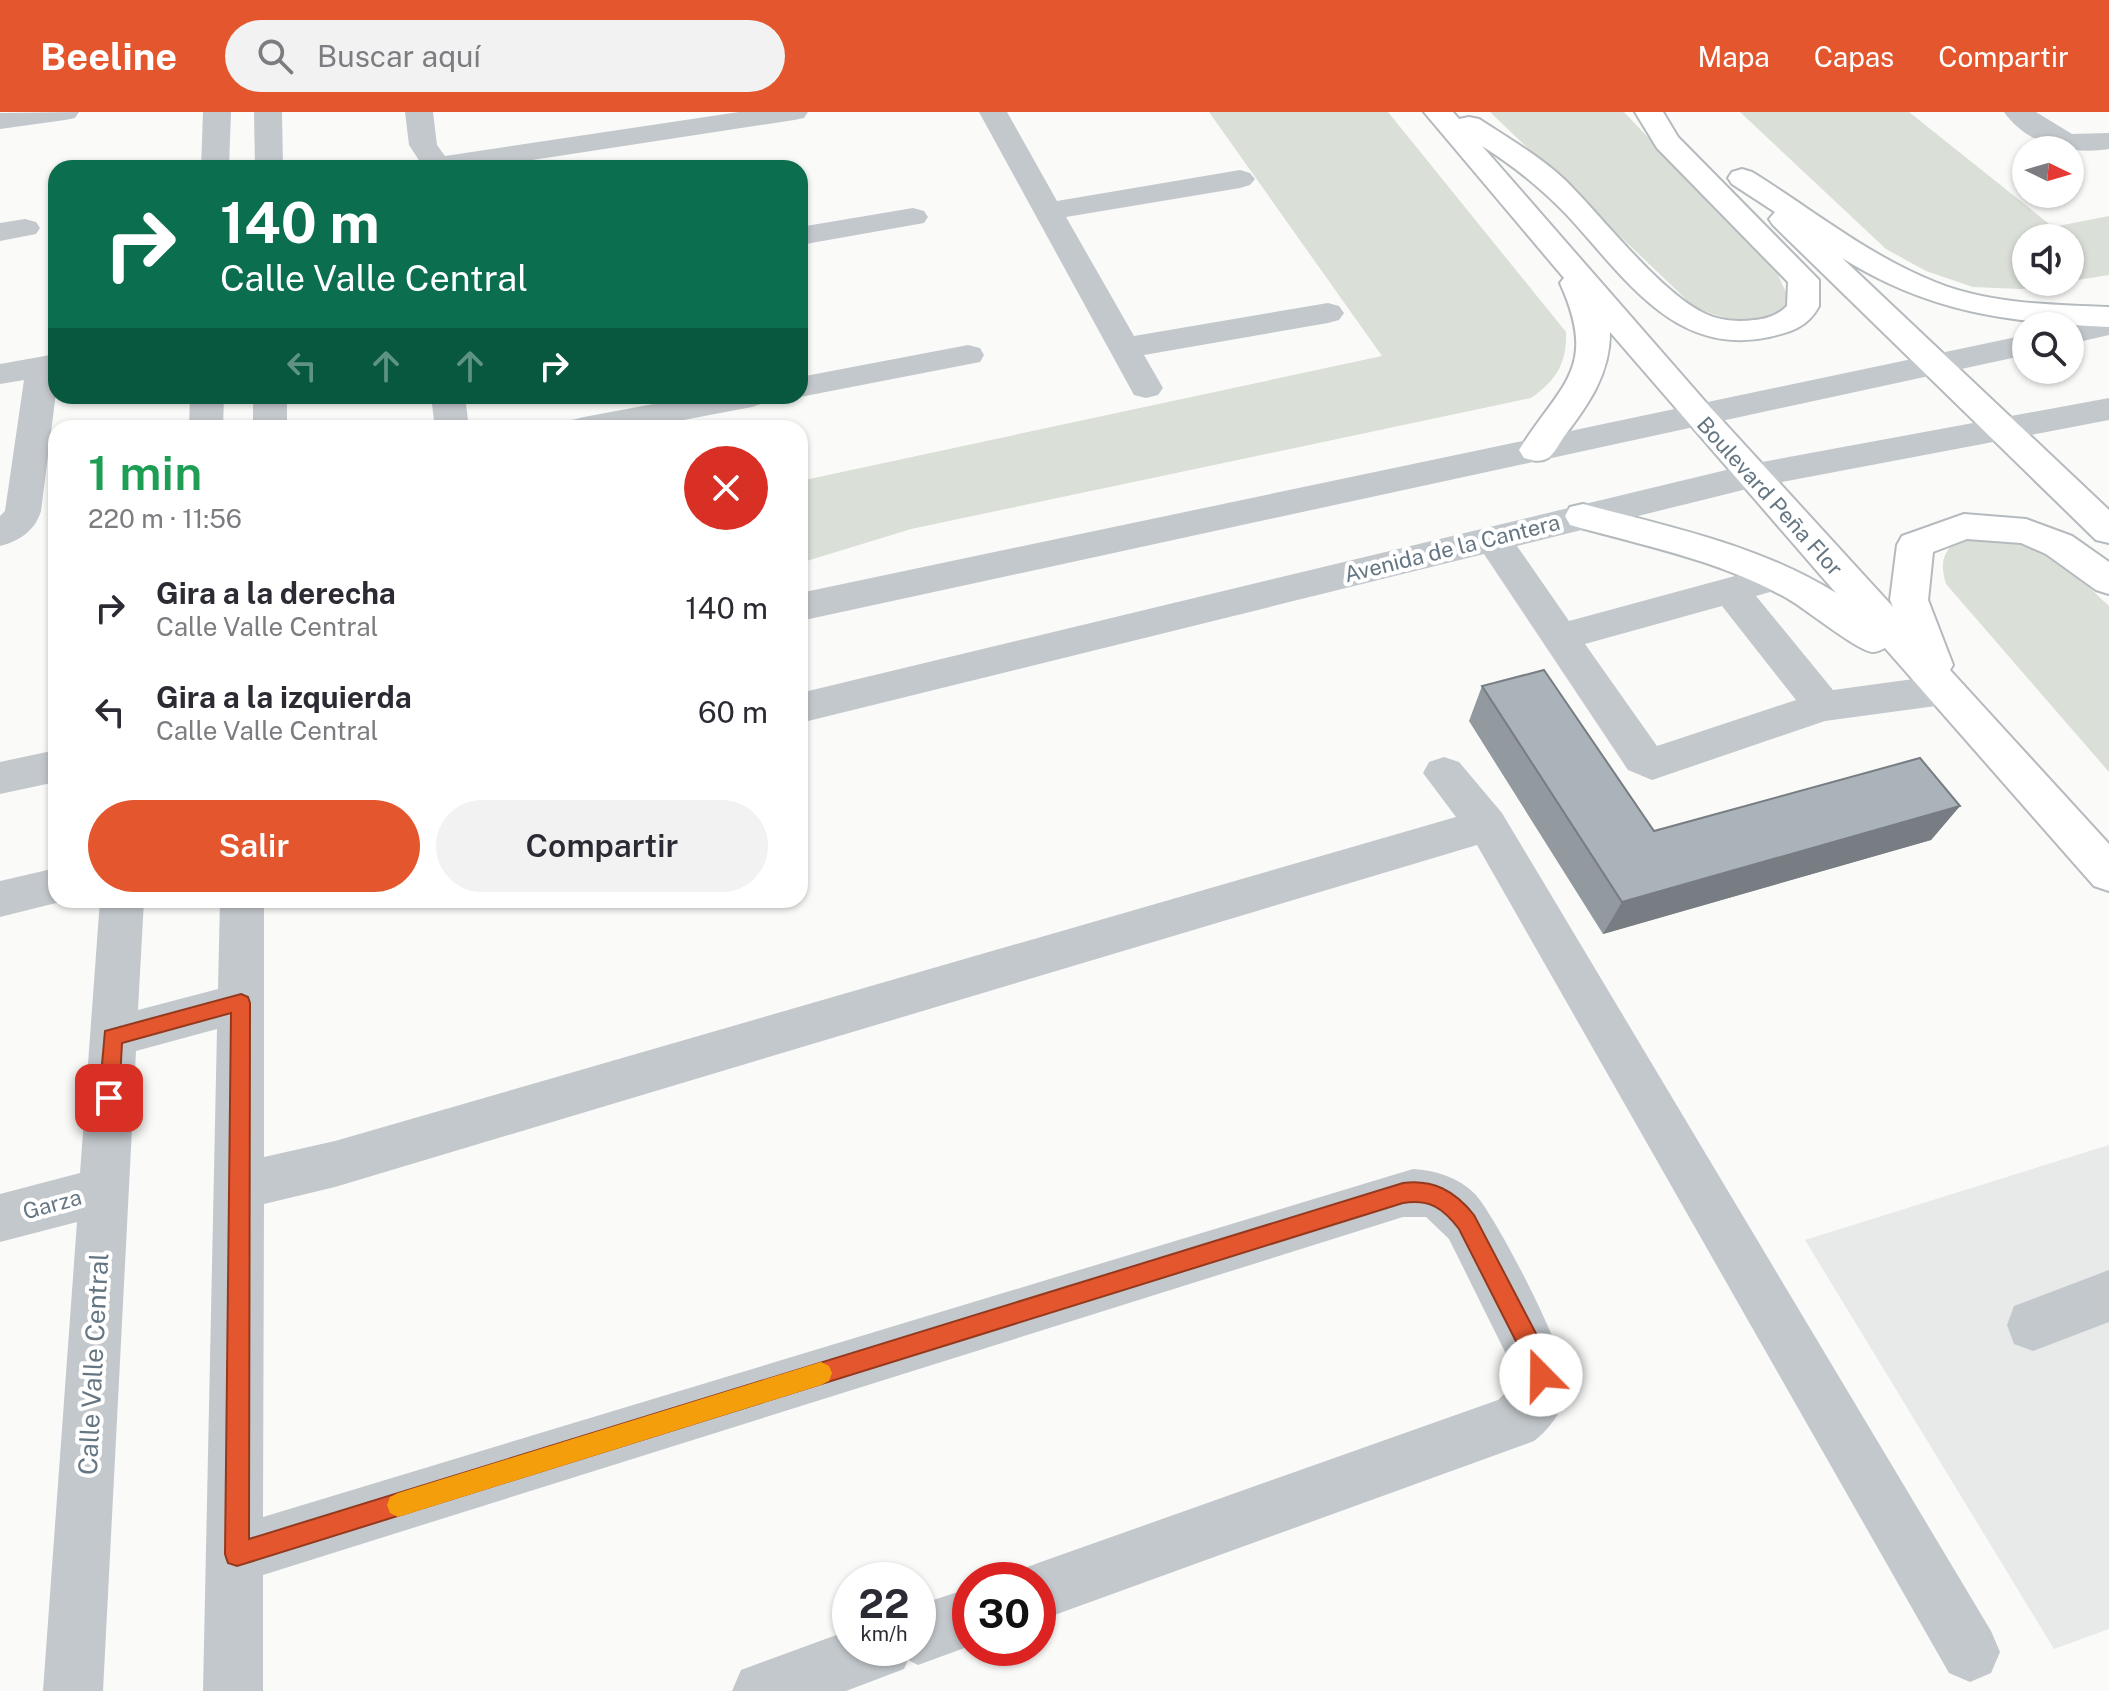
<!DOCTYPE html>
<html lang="es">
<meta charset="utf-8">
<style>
:root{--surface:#fff;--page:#f2f2f3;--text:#2b2b33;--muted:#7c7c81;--accent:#e4572e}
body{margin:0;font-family:"Public Sans",sans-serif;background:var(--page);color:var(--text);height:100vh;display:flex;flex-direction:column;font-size:30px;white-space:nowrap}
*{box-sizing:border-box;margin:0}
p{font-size:26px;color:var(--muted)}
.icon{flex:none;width:44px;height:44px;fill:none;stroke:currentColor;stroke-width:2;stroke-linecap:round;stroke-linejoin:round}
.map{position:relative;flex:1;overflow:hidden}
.drawer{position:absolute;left:48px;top:308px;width:760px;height:488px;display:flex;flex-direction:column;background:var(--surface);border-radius:24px;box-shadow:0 2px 6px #0004}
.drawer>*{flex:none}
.guide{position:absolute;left:48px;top:48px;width:760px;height:244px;border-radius:24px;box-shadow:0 2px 6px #0004;background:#0b6e4f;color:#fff;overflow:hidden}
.needle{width:52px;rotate:95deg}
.tools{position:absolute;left:2012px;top:24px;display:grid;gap:16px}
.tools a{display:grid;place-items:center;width:72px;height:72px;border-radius:50%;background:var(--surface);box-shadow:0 2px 6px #0004;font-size:40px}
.speed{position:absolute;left:832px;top:1450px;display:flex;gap:16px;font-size:40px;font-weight:700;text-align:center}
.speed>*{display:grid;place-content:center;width:104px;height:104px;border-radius:50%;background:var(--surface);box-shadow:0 2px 6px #0004;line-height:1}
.speed small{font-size:20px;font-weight:400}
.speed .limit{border:12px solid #d22;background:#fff;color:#111}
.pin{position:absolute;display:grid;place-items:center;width:68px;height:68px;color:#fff;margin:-34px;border-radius:16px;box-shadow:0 4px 12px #0006}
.me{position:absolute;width:88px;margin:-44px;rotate:338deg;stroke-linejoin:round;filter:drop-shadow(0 0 6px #0008)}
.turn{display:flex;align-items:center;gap:28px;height:168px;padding:0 40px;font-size:36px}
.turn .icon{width:104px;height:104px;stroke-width:2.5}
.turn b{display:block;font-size:56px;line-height:68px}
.lanes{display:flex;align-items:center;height:76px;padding:0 40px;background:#0003;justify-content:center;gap:40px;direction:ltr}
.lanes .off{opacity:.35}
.round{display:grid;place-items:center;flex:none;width:84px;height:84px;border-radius:42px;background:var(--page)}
.overview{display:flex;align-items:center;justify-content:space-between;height:136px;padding:0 40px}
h1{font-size:48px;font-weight:600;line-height:60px;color:#1e9e55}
.cta{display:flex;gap:16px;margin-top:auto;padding:16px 40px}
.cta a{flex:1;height:92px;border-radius:48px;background:var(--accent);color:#fff;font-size:32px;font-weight:600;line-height:92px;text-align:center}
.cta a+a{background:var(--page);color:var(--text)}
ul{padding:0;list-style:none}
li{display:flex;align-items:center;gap:24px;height:104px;padding:0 40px}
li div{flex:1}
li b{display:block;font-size:30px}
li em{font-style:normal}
header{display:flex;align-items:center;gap:48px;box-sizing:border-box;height:112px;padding:0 40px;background:var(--accent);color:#fff}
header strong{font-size:38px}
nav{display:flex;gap:44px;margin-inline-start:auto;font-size:28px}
.search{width:560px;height:72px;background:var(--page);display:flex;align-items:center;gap:20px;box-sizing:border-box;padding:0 28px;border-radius:44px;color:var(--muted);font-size:30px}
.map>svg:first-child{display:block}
.built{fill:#e8e9e9}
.green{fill:#dadfd7;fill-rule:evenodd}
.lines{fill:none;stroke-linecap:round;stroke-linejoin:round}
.major-casing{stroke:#b5babe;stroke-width:4}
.minor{fill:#c3c8cc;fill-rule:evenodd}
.major{fill:#fff;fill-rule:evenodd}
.wall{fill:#929a9f}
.shaded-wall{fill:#777d82}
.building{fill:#aab3b9;stroke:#777d82;stroke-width:2}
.route{fill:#e4572e;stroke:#94391e;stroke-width:2}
.slow{fill:#f59e0b}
.labels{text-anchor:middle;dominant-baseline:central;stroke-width:8;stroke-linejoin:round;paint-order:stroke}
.street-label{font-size:22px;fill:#657683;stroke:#fff}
.near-street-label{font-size:26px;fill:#657683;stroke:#fff}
</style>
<header>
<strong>Beeline</strong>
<div class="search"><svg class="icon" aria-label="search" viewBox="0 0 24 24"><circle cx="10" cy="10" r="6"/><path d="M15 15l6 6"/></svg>Buscar aquí</div>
<nav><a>Mapa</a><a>Capas</a><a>Compartir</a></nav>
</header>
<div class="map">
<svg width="2109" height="1579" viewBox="0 0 2109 1579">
<rect width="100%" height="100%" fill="#fafaf8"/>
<path class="built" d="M2109,1033V1517L2054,1537L1805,1128Z"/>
<g class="green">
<path d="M1209,0H1388L1566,220C1567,252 1556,268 1531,286L911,417L800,451V369L1382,244Z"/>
<path d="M1490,0H1624L1778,163L1790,189C1765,218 1725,209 1693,194Z"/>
<path d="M1740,0H1909L2053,115L2109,104V163L2021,177L1973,175L1926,159L1886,137ZM2026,126H2070V170H2026Z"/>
<path d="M1998,426C2056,438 2068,455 2109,494V660L1946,472C1940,452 1942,441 1958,427Z"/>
</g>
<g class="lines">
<g class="major-casing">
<g id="major">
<path d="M1424,0H1453L1459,7L1469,5L1479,7C1508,26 1538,43 1564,67C1602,104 1661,182 1706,202C1721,209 1738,210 1754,208C1767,207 1778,203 1787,194L1788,170L1657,36L1635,0H1663L1678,25L1819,168V194C1808,215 1791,220 1769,225C1674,246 1623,163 1567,103C1541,76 1514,54 1482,34L1710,295L1893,495L1890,488L1897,433L1902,424L1964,402L2026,407L2072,424L2109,450V482L2096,478L2046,442L2021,431L1967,427L1933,440L1928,488L1953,553L1950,558L2109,732V779L2094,774L1885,536C1881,538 1877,540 1873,540C1859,540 1807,498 1790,488C1723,449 1645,434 1570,413L1565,404L1570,395L1583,392C1670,415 1759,433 1836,481L1610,220C1610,263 1588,293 1563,326C1559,332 1554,342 1548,346C1540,351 1532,348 1524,346L1519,338C1561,271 1599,257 1560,171L1564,166Z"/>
<path d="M1742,57L1752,60C1812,97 1869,144 1935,170C1989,192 2052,193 2109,195V215C2008,210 1930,201 1842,146L2109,398V431L2096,428L1773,113L1769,107L1775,100L1732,72L1728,66L1732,60Z"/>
</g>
</g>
<g class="minor">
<path d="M79,0L75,6L65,8L0,17V1Z"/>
<path d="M203,0H231L229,56H201Z"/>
<path d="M254,0H282L283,56H255Z"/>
<path d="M405,0H433L437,33L445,44L739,0H808L804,6L794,8L480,56H424L409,33Z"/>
<path d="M979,0H1007L1057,89L1240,58L1250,61L1255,67L1250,73L1240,76L1066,105L1134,224L1328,191L1339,194L1344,201L1339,208L1328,211L1144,243L1163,276L1158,283L1146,286L1134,283Z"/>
<path d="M2004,0H2036L2072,22L2109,21V37C2072,43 2028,34 2004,0Z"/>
<path d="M913,96L924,99L928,105L924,111L800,133V115Z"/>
<path d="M25,107L36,110L40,116L36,122L0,129V111Z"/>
<path d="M2109,203V223L2070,232V214H2063Z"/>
<path d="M2026,223V243L800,509V481Z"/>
<path d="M968,233L980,236L984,243L980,250L800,285L794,284H800V265Z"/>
<path d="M56,242V281L41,399C35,419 19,429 0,434V404L5,399L24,268L0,272V252Z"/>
<path d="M190,284H224L223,316H189Z"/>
<rect x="253" y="284" width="34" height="32"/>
<path d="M431,284H465L469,316H435Z"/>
<path d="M696,284H769L764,291L752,295L641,316H567L572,308L584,305Z"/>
<path d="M2109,286V308L1751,376L1517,434L1569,509L1757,458L1770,462L1776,471L1770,480L1756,484L1833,578L1943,563L1957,568L1963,578L1957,588L1943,593L1825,609L1652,668L1628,658L1484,442L800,611V581L1751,352ZM1722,494L1796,588L1657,634L1585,532Z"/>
<path d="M56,638V670L0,682V650Z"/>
<path d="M1444,645L1459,650L1502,701L1991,1519L2000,1540L1991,1561L1970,1570L1949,1561L1477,733L335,1075L264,1092L263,1405L1413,1057C1435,1058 1459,1066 1474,1081C1495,1102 1569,1245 1567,1273C1566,1295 1551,1316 1534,1329L1038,1509V1468H1014L1017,1459L1038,1451L1498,1288L1513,1273L1510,1250L1449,1127L1426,1105H1403L263,1463V1579H203L217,917L136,939L103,1579H43L77,1110L0,1130V1082L80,1061L100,788H144L138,898L218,877L220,788H264V1045L335,1029L1456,705L1423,661L1429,650Z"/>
<path d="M56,756V788H68L0,805V769Z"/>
<path d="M2109,1158V1210L2033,1239L2014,1232L2007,1213L2014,1194Z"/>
<path d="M970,1476V1534L918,1553L908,1548L904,1557L846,1579H732L741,1558L850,1518V1536H918V1493Z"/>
</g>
<use href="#major" class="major"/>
</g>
<path class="wall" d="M1482,574L1654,719L1960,694L1931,728L1603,822L1469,609Z"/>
<path class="shaded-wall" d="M1960,694L1931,728L1603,822L1622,790Z"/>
<path class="building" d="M1544,558L1654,719L1920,646L1960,694L1622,790L1482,574Z"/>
<path class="route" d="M241,882L248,885L250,891L249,1427L1403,1071C1433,1067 1455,1079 1474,1103L1543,1235L1553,1263L1549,1271L1541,1274L1534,1271L1525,1247L1459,1117C1443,1096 1430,1087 1403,1091L237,1454L228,1451L225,1442L231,901L122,931L119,986L116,993L109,995L102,993L99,986L105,919Z"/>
<path class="slow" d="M821,1250L829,1254L832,1261L829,1269L821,1273L398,1405L390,1401L387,1393L390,1385L398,1381Z"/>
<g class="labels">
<g class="street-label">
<text transform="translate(1770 384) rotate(48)">Boulevard Peña Flor</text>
<text transform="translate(1452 436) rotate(-14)">Avenida de la Cantera</text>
<text transform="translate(52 1092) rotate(-15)">Garza</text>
</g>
<g class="near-street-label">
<text transform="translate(93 1252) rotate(-87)">Calle Valle Central</text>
</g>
</g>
</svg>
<div class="tools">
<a><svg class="needle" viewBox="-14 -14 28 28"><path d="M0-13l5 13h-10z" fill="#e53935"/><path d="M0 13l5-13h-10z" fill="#7c7c81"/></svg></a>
<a><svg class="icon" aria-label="sound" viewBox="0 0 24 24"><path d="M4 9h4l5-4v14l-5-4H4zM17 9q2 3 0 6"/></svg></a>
<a><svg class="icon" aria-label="search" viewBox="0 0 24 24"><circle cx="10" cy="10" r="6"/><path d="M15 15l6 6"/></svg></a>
</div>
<div class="speed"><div>22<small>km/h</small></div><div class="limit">30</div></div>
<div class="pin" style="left:109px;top:986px;background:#d93025"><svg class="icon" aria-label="arrive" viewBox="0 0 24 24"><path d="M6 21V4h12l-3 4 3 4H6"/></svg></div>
<svg class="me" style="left:1541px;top:1263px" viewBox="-20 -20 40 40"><circle r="19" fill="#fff"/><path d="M0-13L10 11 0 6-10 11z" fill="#e4572e"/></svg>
<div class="guide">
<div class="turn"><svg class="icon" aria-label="right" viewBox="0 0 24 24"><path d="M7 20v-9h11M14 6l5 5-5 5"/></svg><div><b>140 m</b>Calle Valle Central</div></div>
<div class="lanes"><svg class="icon off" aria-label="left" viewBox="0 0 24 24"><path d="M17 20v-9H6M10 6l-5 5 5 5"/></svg><svg class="icon off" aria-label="ahead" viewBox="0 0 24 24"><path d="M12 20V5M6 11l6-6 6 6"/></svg><svg class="icon off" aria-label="ahead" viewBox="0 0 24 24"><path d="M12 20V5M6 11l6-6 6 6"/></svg><svg class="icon" aria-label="right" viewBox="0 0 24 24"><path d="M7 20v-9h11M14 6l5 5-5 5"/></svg></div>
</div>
<section class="drawer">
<div class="overview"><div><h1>1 min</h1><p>220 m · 11:56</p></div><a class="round" style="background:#d93025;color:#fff"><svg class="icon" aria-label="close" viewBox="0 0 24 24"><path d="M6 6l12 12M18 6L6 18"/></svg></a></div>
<ul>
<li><svg class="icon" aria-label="right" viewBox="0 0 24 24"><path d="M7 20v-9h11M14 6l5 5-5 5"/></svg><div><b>Gira a la derecha</b><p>Calle Valle Central</p></div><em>140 m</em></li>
<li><svg class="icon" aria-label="left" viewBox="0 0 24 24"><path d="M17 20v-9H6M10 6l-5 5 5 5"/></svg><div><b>Gira a la izquierda</b><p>Calle Valle Central</p></div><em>60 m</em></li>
</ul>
<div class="cta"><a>Salir</a><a>Compartir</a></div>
</section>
</div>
